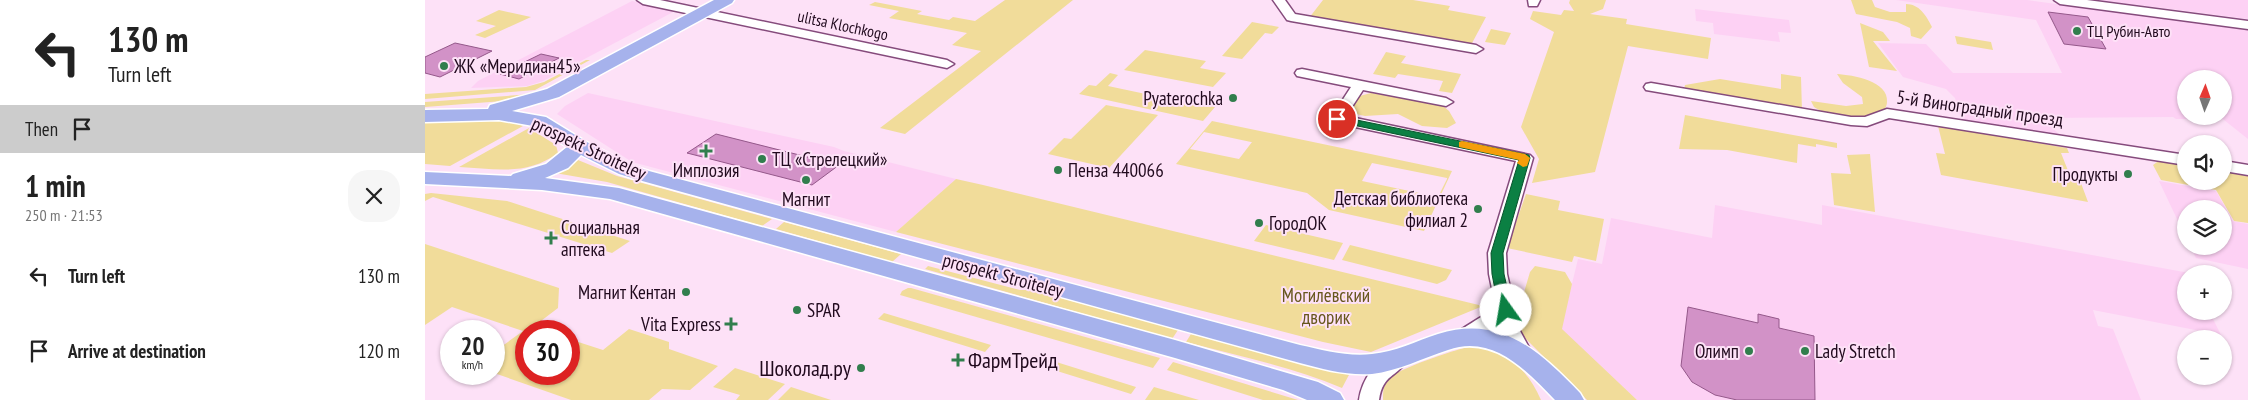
<!DOCTYPE html>
<meta charset="utf-8">
<style>
:root{--surface:#fff;--page:#f6f6f6;--text:#222;--muted:#767676}
body{margin:0;font-family:"PT Sans Narrow",sans-serif;background:var(--page);color:var(--text);height:100vh;display:flex;flex-direction:column;font-size:19px;white-space:nowrap}
*{box-sizing:border-box;margin:0}
p{font-size:16px;color:var(--muted)}
.icon{flex:none;width:28px;height:28px;fill:none;stroke:currentColor;stroke-width:2;stroke-linecap:round;stroke-linejoin:round}
.map{position:relative;flex:1;overflow:hidden}
.panel{display:flex;flex-direction:column;background:var(--surface);width:425px}
.panel>*{flex:none}
.top-card{background:#fff;color:var(--text);overflow:hidden}
.needle{width:32px;rotate:2deg}
.fabs{position:absolute;left:1752px;top:70px;display:grid;gap:10px}
.fabs a{display:grid;place-items:center;width:55px;height:55px;border-radius:50%;background:var(--surface);box-shadow:0 1px 4px #0004;font-size:25px}
.speed{position:absolute;left:15px;top:320px;display:flex;gap:10px;font-size:25px;font-weight:700;text-align:center}
.speed>*{display:grid;place-content:center;width:65px;height:65px;border-radius:50%;background:var(--surface);box-shadow:0 1px 4px #0004;line-height:1}
.speed small{font-size:12px;font-weight:400}
.speed .limit{border:8px solid #d22;background:#fff;color:#111}
.pin{position:absolute;display:grid;place-items:center;width:42px;height:42px;color:#fff;margin:-21px;border:2px solid #fff;border-radius:50%;box-shadow:0 1px 5px #0007}
.me{position:absolute;width:55px;margin:-28px;rotate:347deg;stroke-linejoin:round;filter:drop-shadow(0 0 4px #0008)}
.turn{display:flex;align-items:center;gap:18px;height:105px;padding:0 25px;font-size:22px}
.turn .icon{width:65px;height:65px;stroke-width:2.5}
.turn b{display:block;font-size:35px;line-height:42px}
.then{display:flex;align-items:center;height:48px;padding:0 25px;background:#0003;gap:10px;font-size:19px}
.round{display:grid;place-items:center;flex:none;width:52px;height:52px;border-radius:20px;background:var(--page)}
.head{display:flex;align-items:center;justify-content:space-between;height:85px;padding:0 25px}
h1{font-size:30px;font-weight:600;line-height:38px}
ul{padding:0;list-style:none}
li{display:flex;align-items:center;gap:15px;height:75px;padding:0 25px}
li div{flex:1}
li b{display:block;font-size:19px}
li em{font-style:normal}
main{display:flex;flex:1;min-height:0}
.map>svg:first-child{display:block}
.built{fill:#fdd1f4}
.green{fill:#f1dc9a;fill-rule:evenodd}
.building{fill:#d292c7;stroke:#94588a}
.lines{fill:none;stroke-linecap:round;stroke-linejoin:round}
.minor-casing{stroke:#854b7c;stroke-width:3}
.major-casing{stroke:#fff;stroke-width:3}
.minor{fill:#fff;fill-rule:evenodd}
.major{fill:#a6b2ec;fill-rule:evenodd}
.route{fill:#0b8043;stroke:#07532c}
.slow{fill:#f59e0b}
.poi-dot{fill:#317e4d;stroke:#fde1f7;stroke-width:2}
.labels{text-anchor:middle;dominant-baseline:central;stroke-width:4;stroke-linejoin:round;paint-order:stroke}
.far-street-label{font-size:16px;fill:#210a1e;stroke:#fde1f7}
.far-poi-label{font-size:16px;fill:#210a1e;stroke:#fde1f7;text-anchor:start}
.poi-label{font-size:19px;fill:#210a1e;stroke:#fde1f7;text-anchor:start}
.street-label{font-size:19px;fill:#210a1e;stroke:#fde1f7}
.park-label{font-size:19px;fill:#66561c;stroke:#fde1f7}
.near-poi-label{font-size:22px;fill:#210a1e;stroke:#fde1f7;text-anchor:start}
</style>
<main>
<section class="panel">
<div class="top-card">
<div class="turn"><svg class="icon" aria-label="left" viewBox="0 0 24 24"><path d="M17 20v-9H6M10 6l-5 5 5 5"/></svg><div><b>130 m</b>Turn left</div></div>
<div class="then">Then<svg class="icon" aria-label="arrive" viewBox="0 0 24 24"><path d="M6 21V4h12l-3 4 3 4H6"/></svg></div>
</div>
<div class="head"><div><h1>1 min</h1><p>250 m · 21:53</p></div><a class="round"><svg class="icon" aria-label="close" viewBox="0 0 24 24"><path d="M6 6l12 12M18 6L6 18"/></svg></a></div>
<ul>
<li><svg class="icon" aria-label="left" viewBox="0 0 24 24"><path d="M17 20v-9H6M10 6l-5 5 5 5"/></svg><div><b>Turn left</b></div><em>130 m</em></li>
<li><svg class="icon" aria-label="arrive" viewBox="0 0 24 24"><path d="M6 21V4h12l-3 4 3 4H6"/></svg><div><b>Arrive at destination</b></div><em>120 m</em></li>
</ul>
</section>
<div class="map">
<svg width="1823" height="400" viewBox="0 0 1823 400">
<rect width="100%" height="100%" fill="#fde1f7"/>
<g class="built">
<path d="M1471,0H1602L1823,30V139L1794,116H1799V79H1761V116H1781L1783,119H1751L1748,117L1617,118L1636,136L1536,120L1530,98L1521,89L1478,77L1453,43L1501,44L1528,73H1637L1611,20Z"/>
<path d="M1672,0H1823V19L1738,8Z"/>
<path d="M207,1L252,10L118,81L102,86L46,88L53,81Z"/>
<path d="M1270,9L1364,20L1366,33L1353,32L1355,42L1289,34L1288,23L1271,21Z"/>
<path d="M163,93L409,147L419,151L531,179L471,232L207,162L132,114L140,106Z"/>
<path d="M1734,181L1791,191L1808,221L1823,224V269L1771,258L1765,246H1799V209H1761V238Z"/>
<path d="M1290,205L1397,225V205L1764,273L1761,274V311H1784L1796,335L1668,310L1673,326L1688,329L1716,400H1212L1136,329L1153,259L1177,264L1186,218L1287,238Z"/>
</g>
<g class="green">
<path d="M580,0H648L480,134L455,128L556,51L527,45L542,33L464,18L474,11L444,5L450,2L497,11L492,14L524,20L528,17L550,21Z"/>
<path d="M898,0H988L1025,6L1023,10L1061,17L1046,45L884,18Z"/>
<path d="M1145,0H1181L1178,9L1165,14L1202,19L1201,24L1286,38L1283,59L1203,46L1170,172L1107,183L1114,159L1096,127L1129,32L1105,19L1108,11L1136,15L1139,10L1149,11L1144,3Z"/>
<path d="M1426,0H1447L1450,7L1465,12H1481V4C1494,4 1501,15 1507,27L1496,39L1486,36L1485,28L1472,22L1431,14Z"/>
<path d="M74,10L106,17L60,38L50,35L71,26L51,21Z"/>
<path d="M827,22L854,27L847,34L840,33L817,59L797,56Z"/>
<path d="M1435,23L1458,32L1465,41H1448L1472,71L1444,67Z"/>
<path d="M1066,29L1086,33L1080,45L1060,42Z"/>
<path d="M1530,36L1566,42L1568,50L1532,44Z"/>
<path d="M720,50L781,61L775,68L801,73L788,87L699,70Z"/>
<path d="M961,52L981,56L976,63L1036,74L1027,93L1014,91L1018,81L973,74L970,78L948,74Z"/>
<path d="M161,60H165L110,90L0,99V94L101,87L119,82Z"/>
<path d="M685,73L693,75L683,86L782,107L789,99L796,100L778,121L654,94L664,85L671,86Z"/>
<path d="M1356,74L1376,77L1377,111L1259,90L1260,85L1295,79L1356,89Z"/>
<path d="M1412,74C1428,75 1464,81 1462,102C1462,107 1458,113 1453,114C1437,121 1403,117 1389,107L1386,101L1421,106L1438,104L1437,97L1418,83Z"/>
<path d="M946,93L1017,105L1024,111L1031,123L1022,128L997,126L973,114L940,116L926,113L925,110L931,97Z"/>
<path d="M107,94L90,100L0,107V102Z"/>
<path d="M681,105L733,115L684,168L623,154L639,138L646,139Z"/>
<path d="M1260,115L1412,143V148L1391,144V147L1373,144L1372,163L1302,150L1254,149Z"/>
<path d="M17,117L85,120L98,126L25,166L0,164V119Z"/>
<path d="M787,121L1027,171L999,231L904,210L882,193L751,164ZM779,132L826,142H827L814,159L765,149ZM947,163L1022,178V179L1013,197L937,181Z"/>
<path d="M1513,126L1642,148L1644,153H1636L1644,173L1653,175L1663,202L1516,175L1511,153L1520,154Z"/>
<path d="M104,128L131,145L133,153C102,176 71,169 34,167Z"/>
<path d="M1445,154L1450,212L1409,205L1406,173L1426,174L1422,155Z"/>
<path d="M153,160L192,176L347,219L337,226L182,182L130,173Z"/>
<path d="M1735,160L1761,164V181H1799V171L1823,175V223L1809,221L1791,190L1736,180L1728,165Z"/>
<path d="M531,179L558,185L1058,306L946,352L898,342L471,232Z"/>
<path d="M6,193L82,201L205,241L187,253L8,197L0,201V194Z"/>
<path d="M1101,194L1135,201L1133,210L1179,219L1171,261L1149,256L1147,262L1082,248Z"/>
<path d="M359,222L476,254L467,262L351,229Z"/>
<path d="M841,225L918,243L909,260L829,241Z"/>
<path d="M0,244L134,288L133,308L108,327L120,331H101V374H144V339L178,350L204,329L244,342V349L293,366L265,390L237,389L224,400H146L69,373V352L98,331L27,307L0,325Z"/>
<path d="M925,245L1027,270L1021,280L1012,284L917,260Z"/>
<path d="M503,266L595,290H607L753,330L747,339L500,269Z"/>
<path d="M1110,266L1140,272L1147,284L1137,329L1212,400H1162L1095,333L1091,319L1105,272Z"/>
<path d="M483,288H486L735,358L728,368L475,295L477,291Z"/>
<path d="M459,313L566,345L560,352L453,319Z"/>
<path d="M766,334L903,370L925,373L917,388C868,367 813,356 761,342Z"/>
<path d="M1043,347C1080,348 1102,368 1116,400H958C958,391 958,385 964,378C973,369 1029,350 1043,347Z"/>
<path d="M609,355L711,387L706,394L603,362Z"/>
<path d="M748,362L873,400H838L742,370Z"/>
<path d="M310,368L360,384L343,400H311L315,395L288,387Z"/>
<path d="M366,387L406,400H353Z"/>
<path d="M729,387L774,400H720Z"/>
</g>
<g class="building">
<path d="M1623,12L1663,17L1681,49L1639,44Z"/>
<path d="M30,43L67,51L15,77L0,73V57Z"/>
<path d="M116,54L134,58L94,79L75,74Z"/>
<path d="M291,134L414,165L387,185L262,153Z"/>
<path d="M1263,307L1333,323V314L1354,319V328L1389,336L1390,400H1312L1290,395L1267,382L1256,366Z"/>
</g>
<g class="lines">
<g class="minor-casing">
<g id="minor">
<path d="M212,0H235L522,60L529,64L522,68L218,4Z"/>
<path d="M848,0H860L870,14L1051,45L1058,49L1051,53L866,21L862,20Z"/>
<path d="M1103,0H1115L1112,6H1104Z"/>
<path d="M1629,0H1662L1823,21V29L1635,4Z"/>
<path d="M877,69L1021,98L1028,102L1021,106L938,90L921,116L1105,155L1108,158L1081,253L1082,274L1095,331L1107,353L1104,358L1097,360L1090,358L1075,331L1074,324C1062,333 1045,347 1029,342L1026,337C1029,333 1063,313 1071,308L1064,274L1063,253L1091,161L916,124L912,130H902L900,127L926,87L872,76L870,73L872,70Z"/>
<path d="M1226,83L1426,117H1440L1462,109L1761,155V165L1464,118L1442,126L1426,125L1221,90L1219,87L1221,84Z"/>
<path d="M1799,161L1823,165V175L1799,171Z"/>
<path d="M972,353L979,355L982,360C972,378 958,373 954,400H934C937,379 951,359 972,353Z"/>
</g>
</g>
<g class="major-casing">
<path id="major" d="M289,0H309L307,3L134,97L87,111L121,117L160,141L208,166L224,171L875,345C898,350 923,357 947,354C970,352 991,341 1013,334C1076,314 1114,351 1155,393L1159,400H1130C1101,370 1068,334 1023,350C998,358 973,371 947,374C923,376 898,369 875,363L210,179L194,174L156,155L143,168L120,178L194,188L750,340L893,382L915,393L919,400H882L858,390L750,358L185,199L117,190L0,184V172L86,176L88,174L121,164L142,147L108,126L74,120L0,122V110L63,109L65,105L122,89Z"/>
</g>
<use href="#minor" class="minor"/>
<use href="#major" class="major"/>
</g>
<path class="route" d="M912,116L1104,155L1105,158L1078,253L1079,274L1087,310L1085,313L1081,314L1074,310L1067,274L1066,253L1094,160L909,121L907,119Z"/>
<path class="slow" d="M1037,141L1100,154L1105,158L1102,166L1098,167L1092,163L1094,160L1034,147V142Z"/>
<g class="poi-dot">
<circle cx="1652" cy="31" r="5"/>
<circle cx="19" cy="66" r="5"/>
<circle cx="808" cy="98" r="5"/>
<path d="M278.5 143.5h5v5h5v5h-5v5h-5v-5h-5v-5h5z"/>
<circle cx="337" cy="159" r="5"/>
<circle cx="633" cy="170" r="5"/>
<circle cx="1703" cy="174" r="5"/>
<circle cx="381" cy="180" r="5"/>
<circle cx="1053" cy="209" r="5"/>
<circle cx="834" cy="223" r="5"/>
<path d="M123.5 230.5h5v5h5v5h-5v5h-5v-5h-5v-5h5z"/>
<circle cx="261" cy="292" r="5"/>
<circle cx="372" cy="310" r="5"/>
<path d="M303.5 316.5h5v5h5v5h-5v5h-5v-5h-5v-5h5z"/>
<circle cx="1324" cy="351" r="5"/>
<circle cx="1380" cy="351" r="5"/>
<path d="M530.5 352.5h5v5h5v5h-5v5h-5v-5h-5v-5h5z"/>
<circle cx="436" cy="368" r="5"/>
</g>
<g class="labels">
<g class="far-street-label">
<text transform="translate(418 25) rotate(12)">ulitsa Klochkogo</text>
</g>
<g class="far-poi-label">
<text x="1662" y="31">ТЦ Рубин-Авто</text>
</g>
<g class="poi-label">
<text x="29" y="66">ЖК «Меридиан45»</text>
<text x="798" y="98" text-anchor="end">Pyaterochka</text>
<text x="347" y="159">ТЦ «Стрелецкий»</text>
<text x="281" y="170" text-anchor="middle">Имплозия</text>
<text x="643" y="170">Пенза 440066</text>
<text x="1693" y="174" text-anchor="end">Продукты</text>
<text x="1043" y="198" text-anchor="end">Детская библиотека<tspan x="1043" dy="22">филиал 2</tspan></text>
<text x="381" y="199" text-anchor="middle">Магнит</text>
<text x="844" y="223">ГородОК</text>
<text x="136" y="227">Социальная<tspan x="136" dy="22">аптека</tspan></text>
<text x="251" y="292" text-anchor="end">Магнит Кентан</text>
<text x="382" y="310">SPAR</text>
<text x="296" y="324" text-anchor="end">Vita Express</text>
<text x="1314" y="351" text-anchor="end">Олимп</text>
<text x="1390" y="351">Lady Stretch</text>
</g>
<g class="street-label">
<text transform="translate(1555 108) rotate(8)">5-й Виноградный проезд</text>
<text transform="translate(164 148) rotate(25)">prospekt Stroiteley</text>
<text transform="translate(578 275) rotate(15)">prospekt Stroiteley</text>
</g>
<g class="park-label">
<text x="901" y="295">Могилёвский<tspan x="901" dy="22">дворик</tspan></text>
</g>
<g class="near-poi-label">
<text x="543" y="360">ФармТрейд</text>
<text x="426" y="368" text-anchor="end">Шоколад.ру</text>
</g>
</g>
</svg>
<div class="fabs">
<a><svg class="needle" viewBox="-14 -14 28 28"><path d="M0-13l5 13h-10z" fill="#e53935"/><path d="M0 13l5-13h-10z" fill="#767676"/></svg></a>
<a><svg class="icon" aria-label="sound" viewBox="0 0 24 24"><path d="M4 9h4l5-4v14l-5-4H4zM17 9q2 3 0 6"/></svg></a>
<a><svg class="icon" aria-label="layers" viewBox="0 0 24 24"><path d="M12 4l9 5-9 5-9-5zM3 14l9 5 9-5"/></svg></a>
<a>+</a>
<a>−</a>
</div>
<div class="speed"><div>20<small>km/h</small></div><div class="limit">30</div></div>
<div class="pin" style="left:912px;top:119px;background:#d93025"><svg class="icon" aria-label="arrive" viewBox="0 0 24 24"><path d="M6 21V4h12l-3 4 3 4H6"/></svg></div>
<svg class="me" style="left:1081px;top:310px" viewBox="-20 -20 40 40"><circle r="19" fill="#fff"/><path d="M0-13L10 11 0 6-10 11z" fill="#0b8043"/></svg>
</div>
</main>
